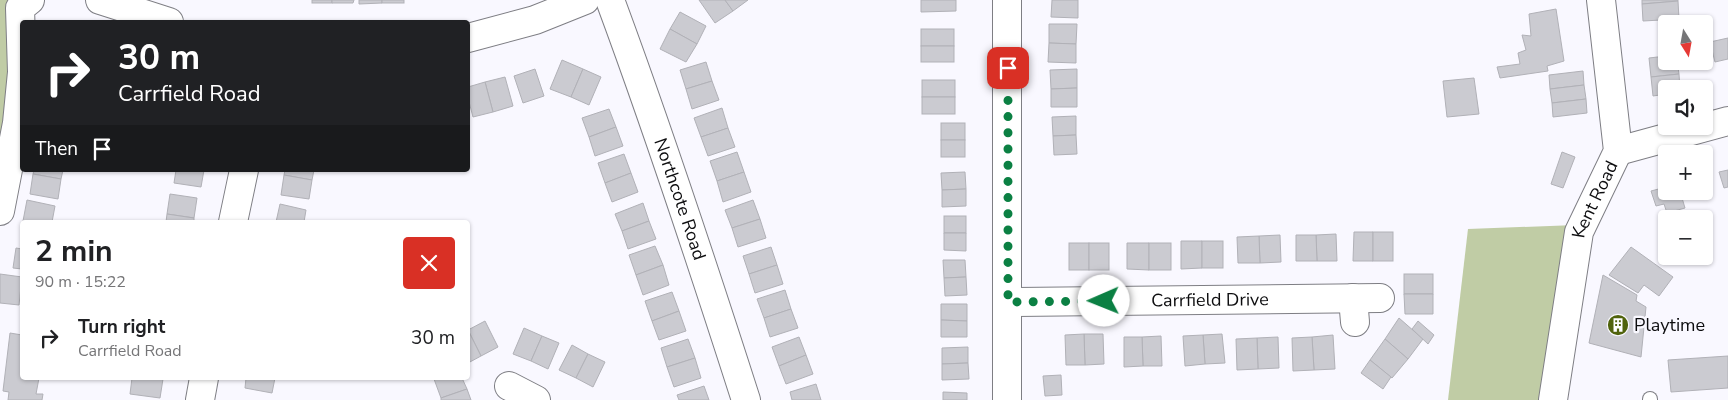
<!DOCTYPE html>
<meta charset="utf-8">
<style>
:root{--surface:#fff;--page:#f6f6f6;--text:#202124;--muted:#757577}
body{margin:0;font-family:"Nunito Sans",sans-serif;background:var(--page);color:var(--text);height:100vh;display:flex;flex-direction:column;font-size:19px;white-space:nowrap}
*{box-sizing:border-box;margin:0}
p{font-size:16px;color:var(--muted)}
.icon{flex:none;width:28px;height:28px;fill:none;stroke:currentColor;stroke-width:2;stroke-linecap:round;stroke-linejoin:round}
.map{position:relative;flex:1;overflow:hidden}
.panel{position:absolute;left:20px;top:220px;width:450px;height:160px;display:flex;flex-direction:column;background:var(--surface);border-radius:5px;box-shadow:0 1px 4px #0004}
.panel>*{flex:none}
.guide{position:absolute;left:20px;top:20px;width:450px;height:152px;border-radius:5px;box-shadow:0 1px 4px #0004;background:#202124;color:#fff;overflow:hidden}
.needle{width:32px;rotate:169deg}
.controls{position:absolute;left:1658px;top:15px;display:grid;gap:10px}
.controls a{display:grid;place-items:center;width:55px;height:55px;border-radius:5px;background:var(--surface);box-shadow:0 1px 4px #0004;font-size:25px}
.pin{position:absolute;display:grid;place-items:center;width:42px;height:42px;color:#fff;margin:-21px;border-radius:10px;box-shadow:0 2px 8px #0006}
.me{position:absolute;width:55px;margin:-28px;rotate:269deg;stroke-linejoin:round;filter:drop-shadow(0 0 4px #0008)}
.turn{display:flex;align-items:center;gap:18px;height:105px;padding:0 15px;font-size:22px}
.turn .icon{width:65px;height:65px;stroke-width:2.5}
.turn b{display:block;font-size:35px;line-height:42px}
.then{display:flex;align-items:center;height:48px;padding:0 15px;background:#0003;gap:10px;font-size:19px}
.round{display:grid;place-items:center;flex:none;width:52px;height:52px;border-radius:5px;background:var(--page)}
.overview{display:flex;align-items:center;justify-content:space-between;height:85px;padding:0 15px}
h1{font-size:30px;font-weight:700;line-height:38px}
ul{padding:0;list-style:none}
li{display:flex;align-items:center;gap:15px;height:65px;padding:0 15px}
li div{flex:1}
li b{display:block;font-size:19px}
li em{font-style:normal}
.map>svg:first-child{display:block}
.green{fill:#c0cca5}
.building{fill:#cbcbd1;stroke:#b1b1b7}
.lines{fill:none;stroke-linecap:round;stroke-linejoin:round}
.lane-casing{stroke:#7e7e84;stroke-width:16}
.street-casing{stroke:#7e7e84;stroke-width:30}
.secondary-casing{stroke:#7e7e84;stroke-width:30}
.lane{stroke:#fff;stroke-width:14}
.street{stroke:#fff;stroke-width:28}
.secondary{stroke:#fff;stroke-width:28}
.route{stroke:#0b8043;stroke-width:9;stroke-dasharray:0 16.2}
.labels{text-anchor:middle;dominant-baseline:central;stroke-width:4.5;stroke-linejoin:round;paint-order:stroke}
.street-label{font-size:18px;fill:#0d0d0f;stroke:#f9f8ff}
.poi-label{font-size:18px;fill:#0d0d0f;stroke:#f9f8ff;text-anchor:start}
</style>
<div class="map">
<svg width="1728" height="400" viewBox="0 0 1728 400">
<rect width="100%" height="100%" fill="#f9f8ff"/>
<g class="green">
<path d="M0,0H35L0,173Z"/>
<path d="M1576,225L1549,400H1448L1468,229Z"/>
</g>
<g class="building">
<rect x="312" y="0" width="20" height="3"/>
<path d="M332,0H354L353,3H332Z"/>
<path d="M359,0H382V3L359,4Z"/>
<rect x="382" y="0" width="22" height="3"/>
<path d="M699,0H725L733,11L715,23Z"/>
<path d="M725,0H748L733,11Z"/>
<path d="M921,0H956V11L921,12Z"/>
<path d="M1052,0H1078V18L1051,17Z"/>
<path d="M1642,0H1678V1L1642,4Z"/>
<path d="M1678,1L1679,19L1643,21L1642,4Z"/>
<path d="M1556,9L1564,61L1547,66L1548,71L1500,78L1497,67L1520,64L1518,53L1526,50L1522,35L1531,36L1529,14Z"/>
<path d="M680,12L706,26L697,44L670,29Z"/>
<path d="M1049,24H1077L1076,44L1049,43Z"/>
<path d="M670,29L697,44L686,62L660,49Z"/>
<rect x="921" y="29" width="33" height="17"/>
<path d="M1728,38V59L1715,62L1710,42Z"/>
<path d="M1049,43L1076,44V63L1048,62Z"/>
<rect x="921" y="46" width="33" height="16"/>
<path d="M1666,56V61H1677L1679,74L1651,77L1649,58Z"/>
<path d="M562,60L583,69L571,97L550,89Z"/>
<path d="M706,62L712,81L686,89L680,70Z"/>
<path d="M535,69L544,96L523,103L514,76Z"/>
<path d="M583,69L601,77L589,105L571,97Z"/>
<path d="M1077,69V88L1051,89L1050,70Z"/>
<path d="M1583,71L1584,85L1550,89L1549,75Z"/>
<path d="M1679,74L1680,89H1666V94L1653,96L1651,77Z"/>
<path d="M505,77L513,106L493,112L485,82Z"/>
<path d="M1474,78L1479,114L1447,117L1443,81Z"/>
<rect x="922" y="80" width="33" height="17"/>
<path d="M712,81L719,100L692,109L686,89Z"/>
<path d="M485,82L493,112L473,117L468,98V87Z"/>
<path d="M1584,85L1586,99L1552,103L1550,89Z"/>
<path d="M1077,88V107H1051V89Z"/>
<rect x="922" y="97" width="33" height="17"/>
<path d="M1586,99L1587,113L1553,117L1552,103Z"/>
<path d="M722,108L728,128L701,137L694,118Z"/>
<path d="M609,109L616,127L589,137L582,118Z"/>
<path d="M1076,116V135L1053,136L1052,117Z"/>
<rect x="941" y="123" width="24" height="17"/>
<path d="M616,127L623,146L595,156L589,137Z"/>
<path d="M728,128L735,147L708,156L701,137Z"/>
<path d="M1076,135L1077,154L1054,155L1053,136Z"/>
<rect x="941" y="140" width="24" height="17"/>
<path d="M737,152L744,172L717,181L710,161Z"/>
<path d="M1562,152L1575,157L1563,188L1551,184Z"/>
<path d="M624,154L631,173L605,183L598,163Z"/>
<path d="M34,170H63L61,179L33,174Z"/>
<path d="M176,170H204L201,187L174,183Z"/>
<path d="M285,170H314L312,180L284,175Z"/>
<path d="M1728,170V187L1724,188L1719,172Z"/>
<path d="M744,172L751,192L723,202L717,181Z"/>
<path d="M965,172L966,189L942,190L941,173Z"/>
<path d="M631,173L638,192L612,202L605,183Z"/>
<path d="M33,174L61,179L58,199L30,194Z"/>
<path d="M284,175L312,180L309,199L281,195Z"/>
<path d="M1666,187V191H1688L1689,195L1682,198L1685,208L1667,213L1664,204L1656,206L1651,191Z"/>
<path d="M966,189V206L942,207V190Z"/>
<path d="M170,194L197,198L194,218L167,214Z"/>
<path d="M27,200L55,206L52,222L23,221Z"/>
<path d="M753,200L760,219L732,228L725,210Z"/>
<path d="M643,203L649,221L622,231L615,214Z"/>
<path d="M280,204L306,210L304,222H276Z"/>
<path d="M167,214L194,218V222H166Z"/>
<rect x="944" y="216" width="22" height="17"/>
<path d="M760,219L766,238L738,247L732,228Z"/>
<path d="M649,221L656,239L628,249L622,231Z"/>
<path d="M1354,232H1373V261H1353Z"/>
<rect x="1373" y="232" width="20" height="29"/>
<path d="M944,233H966V251L944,250Z"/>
<path d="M1336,234L1337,261H1317L1316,235Z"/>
<path d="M1280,235L1281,262L1260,263L1259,236Z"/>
<path d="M1296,235H1316L1317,261H1296Z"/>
<path d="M1259,236L1260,263H1238L1237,237Z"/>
<path d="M1181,241H1202V268L1181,269Z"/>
<rect x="1202" y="241" width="21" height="27"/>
<rect x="1069" y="243" width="20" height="27"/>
<rect x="1089" y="243" width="20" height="27"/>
<path d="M1127,243H1149V270L1127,269Z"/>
<rect x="1149" y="243" width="22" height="27"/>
<path d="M655,246L663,265L636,275L629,255Z"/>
<path d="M771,247L777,265L749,274L743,256Z"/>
<path d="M1631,247L1673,277L1659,296L1644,285L1638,293L1609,275Z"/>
<path d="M16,248L22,249V269L13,268Z"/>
<path d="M943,260H965L966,277L944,278Z"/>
<path d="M663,265L669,285L643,295L636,275Z"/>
<path d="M777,265L783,284L755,293L749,274Z"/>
<path d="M0,274L22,277L19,305L0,303Z"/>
<rect x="1404" y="274" width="29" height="20"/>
<path d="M1603,275L1637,295L1636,301L1646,307L1641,357L1589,343Z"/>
<path d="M966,277L967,295L945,296L944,278Z"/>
<path d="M785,290L791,309L764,318L757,299Z"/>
<path d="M672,292L679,311L652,321L645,301Z"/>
<path d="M1404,294H1433V314H1405Z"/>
<path d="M941,304H967V321L941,320Z"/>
<path d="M791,309L798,328L770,337L764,318Z"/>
<path d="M679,311L686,331L659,340L652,321Z"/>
<path d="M1399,318L1423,339L1408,359L1385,339Z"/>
<path d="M941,320L967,321V337H941Z"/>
<path d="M485,321L498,347L481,356L468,330Z"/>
<path d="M1418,321L1434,335L1428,344L1412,329Z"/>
<path d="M524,328L542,336L531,361L513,354Z"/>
<path d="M468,330L481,356L468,363Z"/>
<path d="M10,333L22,335V378H39L36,394H43L42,400H8L9,392L3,391Z"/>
<path d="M1084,334H1103L1104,364L1085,365Z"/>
<path d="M1084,334L1085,365H1066L1065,335Z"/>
<path d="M1222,334L1225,363L1205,364L1203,335Z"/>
<path d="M1203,335L1205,364L1185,366L1183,336Z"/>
<path d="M1333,335L1335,369L1314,370L1312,337Z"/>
<path d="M542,336L559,343L548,369L531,361Z"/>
<path d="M1161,336L1162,366H1143L1142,337Z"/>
<path d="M799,337L806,355L779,366L772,347Z"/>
<path d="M1124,337H1142L1143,366L1124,367Z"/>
<path d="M1278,337L1279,368L1258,369L1257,338Z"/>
<path d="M1312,337L1314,370L1293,371L1292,338Z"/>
<path d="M1257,338L1258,369L1237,370L1236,339Z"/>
<path d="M688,339L695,358L667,367L661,348Z"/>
<path d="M1385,339L1408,359L1392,378L1370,360Z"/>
<path d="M572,345L588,354L576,378L559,370Z"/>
<path d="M968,347V363L942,364V348Z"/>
<path d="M588,354L605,362L593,387L576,378Z"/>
<path d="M806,355L813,374L786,384L779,366Z"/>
<path d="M1728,356V388L1671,392L1668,360Z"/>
<path d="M695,358L701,378L674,387L667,367Z"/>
<path d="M1370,360L1391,377L1383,389L1361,373Z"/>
<path d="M968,363L969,379L942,380V364Z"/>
<path d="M1061,375L1062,395L1045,396L1043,376Z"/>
<path d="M132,378L163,379L160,398L130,394Z"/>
<path d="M246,378H275L272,393L245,388Z"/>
<path d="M437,378H462L467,389L441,398L434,379Z"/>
<path d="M816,384L821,400H792L790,392Z"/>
<path d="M704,386L709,400H679L677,395Z"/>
<path d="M467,389L471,400H441V398Z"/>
<path d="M943,392L967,393V400H943Z"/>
</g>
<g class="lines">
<g class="lane-casing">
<path id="lane" d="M1650,399V400"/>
</g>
<g class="street-casing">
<g id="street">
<path d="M100,0L169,22"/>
<path id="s1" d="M610,0C659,132 703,266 746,400"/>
<path d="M468,38L535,20L585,0"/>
<path d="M1618,151L1728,121"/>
<path d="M0,211L17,123L22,72L20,8L30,0"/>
<path d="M233,222L244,170"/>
<path d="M1353,298L1355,322"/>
<path id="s2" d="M1008,302L1380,298"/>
<path d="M509,386L536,400"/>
<path d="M200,400L204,378"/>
<path id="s3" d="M1553,400L1579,232L1618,151L1601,0"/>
</g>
</g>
<g class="secondary-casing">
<path id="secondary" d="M1007,400V0"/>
</g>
<use href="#lane" class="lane"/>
<use href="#street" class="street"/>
<use href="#secondary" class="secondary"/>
</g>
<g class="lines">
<path class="route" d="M1008,68V302L1104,301"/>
</g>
<defs>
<g id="building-disc" transform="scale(1.125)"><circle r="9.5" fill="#50630c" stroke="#f9f8ff"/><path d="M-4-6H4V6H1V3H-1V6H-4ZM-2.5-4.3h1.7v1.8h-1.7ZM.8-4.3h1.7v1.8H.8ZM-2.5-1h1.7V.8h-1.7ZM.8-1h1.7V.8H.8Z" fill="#fff"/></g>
</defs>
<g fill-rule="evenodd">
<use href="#building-disc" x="1618" y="325"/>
</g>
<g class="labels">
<g class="street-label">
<text stroke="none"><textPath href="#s1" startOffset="211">Northcote Road</textPath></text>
<text stroke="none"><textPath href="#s3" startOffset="206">Kent Road</textPath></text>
<text stroke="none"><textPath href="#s2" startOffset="202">Carrfield Drive</textPath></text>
</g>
<g class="poi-label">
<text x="1634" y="325">Playtime</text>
</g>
</g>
</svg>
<div class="controls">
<a><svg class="needle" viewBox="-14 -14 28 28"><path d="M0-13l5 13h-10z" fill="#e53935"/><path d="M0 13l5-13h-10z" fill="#757577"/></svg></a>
<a><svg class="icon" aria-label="sound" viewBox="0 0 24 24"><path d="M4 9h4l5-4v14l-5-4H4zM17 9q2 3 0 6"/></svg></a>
<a>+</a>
<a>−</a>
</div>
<div class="pin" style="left:1008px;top:68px;background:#d93025"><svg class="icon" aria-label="arrive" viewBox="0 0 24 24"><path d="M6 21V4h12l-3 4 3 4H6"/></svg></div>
<svg class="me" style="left:1104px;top:301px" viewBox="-20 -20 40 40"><circle r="19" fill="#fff"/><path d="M0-13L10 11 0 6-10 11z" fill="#0b8043"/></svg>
<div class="guide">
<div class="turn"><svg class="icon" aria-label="right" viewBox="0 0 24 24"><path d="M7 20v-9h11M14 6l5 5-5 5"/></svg><div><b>30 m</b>Carrfield Road</div></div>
<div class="then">Then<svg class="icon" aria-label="arrive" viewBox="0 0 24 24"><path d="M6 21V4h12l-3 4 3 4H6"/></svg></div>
</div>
<section class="panel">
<div class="overview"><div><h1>2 min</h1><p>90 m · 15:22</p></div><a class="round" style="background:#d93025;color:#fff"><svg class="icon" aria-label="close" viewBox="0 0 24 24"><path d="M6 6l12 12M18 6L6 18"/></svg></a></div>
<ul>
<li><svg class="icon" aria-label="right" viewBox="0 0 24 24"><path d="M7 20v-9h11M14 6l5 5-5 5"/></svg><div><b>Turn right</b><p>Carrfield Road</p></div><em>30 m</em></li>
</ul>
</section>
</div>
